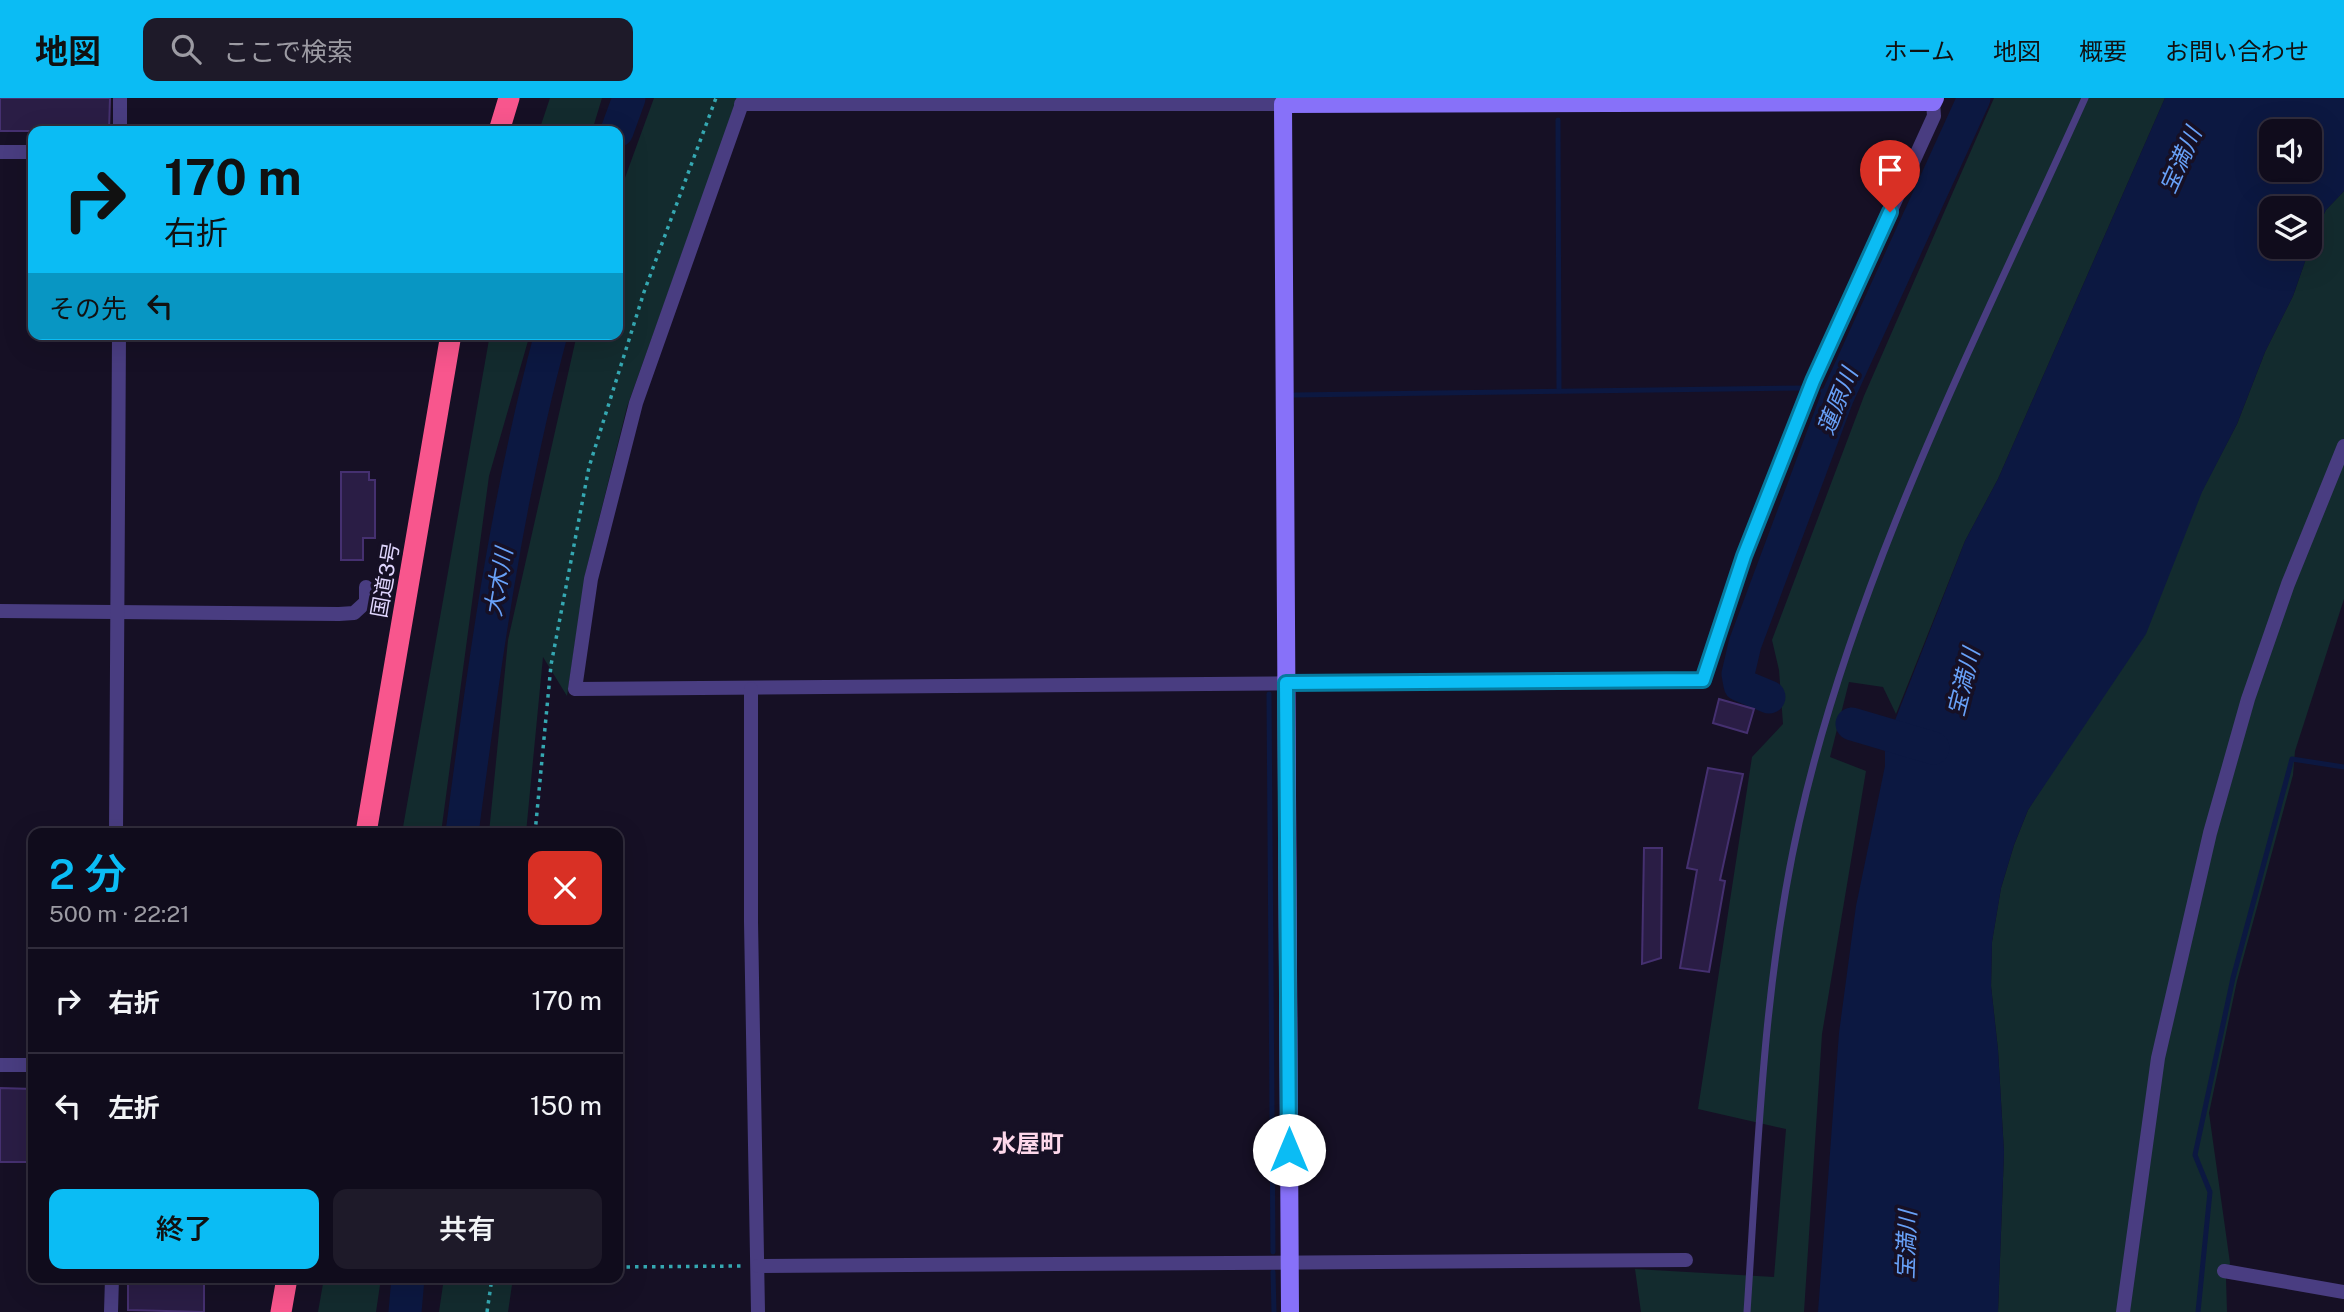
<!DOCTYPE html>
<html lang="ja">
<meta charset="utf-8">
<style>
:root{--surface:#100c1c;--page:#1e1a29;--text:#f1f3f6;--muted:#9c9ba3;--line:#302c3b;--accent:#0bbcf4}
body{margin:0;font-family:"Public Sans","Noto Sans JP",sans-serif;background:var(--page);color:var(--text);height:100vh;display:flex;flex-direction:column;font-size:26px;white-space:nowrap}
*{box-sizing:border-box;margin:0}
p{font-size:23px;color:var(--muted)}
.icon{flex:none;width:38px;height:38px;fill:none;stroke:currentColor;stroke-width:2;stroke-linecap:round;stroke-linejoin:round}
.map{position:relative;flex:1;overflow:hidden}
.side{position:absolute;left:28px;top:730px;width:595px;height:455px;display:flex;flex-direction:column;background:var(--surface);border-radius:14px;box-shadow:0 7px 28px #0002,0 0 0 2px var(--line)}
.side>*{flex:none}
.hud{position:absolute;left:28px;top:28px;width:595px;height:214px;border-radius:14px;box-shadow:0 7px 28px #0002,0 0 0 2px var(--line);background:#0bbcf4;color:#111;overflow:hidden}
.controls{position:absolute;left:2259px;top:21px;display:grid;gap:14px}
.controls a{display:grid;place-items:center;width:63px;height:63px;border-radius:14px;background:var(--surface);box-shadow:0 7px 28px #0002,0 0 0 2px var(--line);font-size:35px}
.pin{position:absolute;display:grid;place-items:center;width:60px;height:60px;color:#fff;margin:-72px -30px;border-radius:50% 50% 50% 0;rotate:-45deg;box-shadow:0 0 7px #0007}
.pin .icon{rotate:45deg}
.me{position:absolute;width:77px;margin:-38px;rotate:0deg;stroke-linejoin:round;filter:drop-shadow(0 0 5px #0008)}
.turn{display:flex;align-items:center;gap:24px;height:147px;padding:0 21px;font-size:32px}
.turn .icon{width:91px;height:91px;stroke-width:2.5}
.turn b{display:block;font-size:49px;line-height:60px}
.then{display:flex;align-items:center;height:66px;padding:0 21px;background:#0003;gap:14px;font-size:26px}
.round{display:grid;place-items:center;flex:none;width:74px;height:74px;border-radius:14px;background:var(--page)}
.overview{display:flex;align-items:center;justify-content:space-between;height:119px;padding:0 21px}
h1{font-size:42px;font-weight:600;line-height:52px;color:var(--accent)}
.primary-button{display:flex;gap:14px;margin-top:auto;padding:14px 21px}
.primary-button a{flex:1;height:80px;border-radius:14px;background:var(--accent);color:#111;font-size:28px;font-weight:600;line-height:80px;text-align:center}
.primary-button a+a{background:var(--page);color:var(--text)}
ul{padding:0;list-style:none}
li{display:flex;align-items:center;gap:21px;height:105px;padding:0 21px;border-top:2px solid var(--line)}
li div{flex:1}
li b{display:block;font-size:26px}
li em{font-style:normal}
header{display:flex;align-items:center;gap:42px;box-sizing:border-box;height:98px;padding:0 35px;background:var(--accent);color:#111}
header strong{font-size:33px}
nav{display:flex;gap:38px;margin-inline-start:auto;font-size:24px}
.search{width:490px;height:63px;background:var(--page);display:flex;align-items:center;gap:18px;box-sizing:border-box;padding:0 24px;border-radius:14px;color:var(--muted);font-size:26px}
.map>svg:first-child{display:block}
.green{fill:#132b2e}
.water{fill:#0c1841;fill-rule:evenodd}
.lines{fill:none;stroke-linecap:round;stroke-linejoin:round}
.stream{stroke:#0c1841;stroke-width:5}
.river{stroke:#0c1841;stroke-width:33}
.building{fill:#2a1d45;stroke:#453070;stroke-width:2}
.path{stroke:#35a8b2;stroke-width:3.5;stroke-dasharray:3.5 5;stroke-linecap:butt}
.lane{stroke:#493d81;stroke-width:7}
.street{stroke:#493d81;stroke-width:14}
.secondary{stroke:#8771f9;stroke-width:18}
.highway{stroke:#f8568d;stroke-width:21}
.route-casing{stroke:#077a9f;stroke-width:18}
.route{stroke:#0bbcf4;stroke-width:12}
.labels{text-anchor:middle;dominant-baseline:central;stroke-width:7;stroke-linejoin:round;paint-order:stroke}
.street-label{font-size:21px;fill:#dfd5fd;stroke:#161025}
.water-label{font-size:23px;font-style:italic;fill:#68a1f8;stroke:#161025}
.quarter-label{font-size:24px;font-weight:bold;fill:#fdd7ea;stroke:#161025}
</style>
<header>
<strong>地図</strong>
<div class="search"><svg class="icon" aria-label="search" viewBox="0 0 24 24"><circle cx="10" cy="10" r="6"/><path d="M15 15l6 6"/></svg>ここで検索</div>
<nav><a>ホーム</a><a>地図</a><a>概要</a><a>お問い合わせ</a></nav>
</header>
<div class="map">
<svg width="2344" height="1214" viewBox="0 0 2344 1214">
<rect width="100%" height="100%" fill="#161025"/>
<g class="green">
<path d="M550,0H602L592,33H539Z"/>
<path d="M654,0H738L627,309L586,473L567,598L543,559L526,735H489L508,542L577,236H618V99Z"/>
<path d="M1994,0H2165L1998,381L1965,443L1896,616L1883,589L1849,584L1830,659L1866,673L1822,936L1804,1214H1641L1635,1171L1774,1179L1786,1031L1698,1011L1752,659L1783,626L1779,572L1772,542L1864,298Z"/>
<path d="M2344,93V501L2295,653L2293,677L2237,883L2209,1015L2230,1165L2226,1181L2227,1214H1998L2004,1054L1998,952L1991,888L1992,844L2001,790L2014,747L2028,712L2069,647L2237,326L2265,254L2293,198L2316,132L2326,112Z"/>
<path d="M490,236H530L489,378L441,735H402Z"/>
<path d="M324,1180H381L376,1214H318Z"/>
<path d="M444,1180H513L508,1214H439Z"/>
</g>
<path class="water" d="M2165,0H2344V93L2326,112L2316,132L2293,198L2265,254L2237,326L2202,394L2146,536L2028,712L2014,747L2001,790L1992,844L1991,888L1998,952L2004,1054L1998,1214H1818L1839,935L1856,808L1885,668V648L1965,443L1998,381ZM2272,33H2310V72H2272ZM2272,110H2310V149H2272Z"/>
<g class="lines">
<g class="stream">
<path d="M1558,22L1559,293"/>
<path d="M1823,293L1837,300"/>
<path d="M1294,297L1805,290"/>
<path d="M1269,596L1273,1154"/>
<path d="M1736,597L1740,587"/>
<path d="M1273,1174L1274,1214"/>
<path d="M2198,1214L2210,1094L2195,1057L2233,880L2292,661L2344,669"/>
</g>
<g class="river">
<path d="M617,33L629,0"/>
<path d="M1769,599L1740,587L1738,576L1745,546L1837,300L1974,0"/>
<path d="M1852,626L1933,650"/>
<path d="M462,735C484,567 507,400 551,236"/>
<path d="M405,1214L408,1180"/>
</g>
</g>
<g class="building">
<path d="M0,0H110L109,33H0Z"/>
<path d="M341,374H369V382H375V440H363V462H341Z"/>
<path d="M1719,601L1754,611L1747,635L1713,625Z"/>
<path d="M1708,670L1743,676L1720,782L1725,783L1709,874L1680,870L1697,772L1687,770Z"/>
<path d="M1644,750H1662L1661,860L1642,866Z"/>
<path d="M0,990L33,991V1064H0Z"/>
<path d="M128,1180H204V1214L128,1212Z"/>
</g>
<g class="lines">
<g class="path">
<path d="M535,735L551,567L589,369L644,194L716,0"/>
<path d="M618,1169L741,1168"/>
<path d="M487,1214L492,1180"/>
</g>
<path class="lane" d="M1747,1214C1758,1051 1763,885 1799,725C1856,471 1979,236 2085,0"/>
<g class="street">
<path d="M744,0L636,305L591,481L575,591L1703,582L1744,458L1813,283L1934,18L1933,4"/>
<path d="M741,6H1283"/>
<path d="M120,33V0"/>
<path d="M0,54H33"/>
<path d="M0,513L339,516L354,515L366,504V489"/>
<path d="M751,591V824L758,1214"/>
<path d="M116,735L119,236"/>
<path d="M0,967H33"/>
<path d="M758,1168L1686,1162"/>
<path d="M2224,1173L2344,1194"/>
<path d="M111,1214L112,1180"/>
<path d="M2123,1214L2158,960L2210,735L2248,601L2288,486L2344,348"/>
</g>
<path class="secondary" d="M1290,1214L1283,6L1933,4L1935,0"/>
<g class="highway">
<path d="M499,33L509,0"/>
<path d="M366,735L451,236"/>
<path d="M281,1214L287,1180"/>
</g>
</g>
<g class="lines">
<g class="route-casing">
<path id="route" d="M1289,1052L1286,585L1703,582L1744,458L1813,283L1890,114"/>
</g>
<use href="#route" class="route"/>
</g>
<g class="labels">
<g class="street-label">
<text transform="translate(385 482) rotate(-80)">国道3号</text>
</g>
<g class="water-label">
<text transform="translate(2180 62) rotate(-66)">宝満川</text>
<text transform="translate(1837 303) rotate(-68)">蓮原川</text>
<text transform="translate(498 484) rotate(-80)">大木川</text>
<text transform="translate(1963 584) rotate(-76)">宝満川</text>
<text transform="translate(1906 1147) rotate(-88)">宝満川</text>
</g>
<g class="quarter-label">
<text x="1028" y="1045">水屋町</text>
</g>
</g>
</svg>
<div class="controls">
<a><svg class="icon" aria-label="sound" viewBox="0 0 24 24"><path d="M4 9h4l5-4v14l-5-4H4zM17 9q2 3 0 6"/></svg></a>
<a><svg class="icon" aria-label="layers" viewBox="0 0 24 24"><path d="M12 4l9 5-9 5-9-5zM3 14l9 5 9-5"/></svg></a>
</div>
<div class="pin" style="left:1890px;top:114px;background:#d93025"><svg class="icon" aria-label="arrive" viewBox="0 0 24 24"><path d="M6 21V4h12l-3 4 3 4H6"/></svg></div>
<svg class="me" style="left:1289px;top:1052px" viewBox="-20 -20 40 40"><circle r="19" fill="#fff"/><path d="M0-13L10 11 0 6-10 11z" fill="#0bbcf4"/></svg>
<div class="hud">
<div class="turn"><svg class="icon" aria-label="right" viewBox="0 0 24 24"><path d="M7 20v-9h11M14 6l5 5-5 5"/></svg><div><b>170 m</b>右折</div></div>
<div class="then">その先<svg class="icon" aria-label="left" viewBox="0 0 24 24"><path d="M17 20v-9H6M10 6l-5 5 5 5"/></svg></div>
</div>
<section class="side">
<div class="overview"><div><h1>2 分</h1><p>500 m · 22:21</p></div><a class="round" style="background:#d93025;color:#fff"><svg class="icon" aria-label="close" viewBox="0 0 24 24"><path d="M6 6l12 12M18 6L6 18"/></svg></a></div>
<ul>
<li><svg class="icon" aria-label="right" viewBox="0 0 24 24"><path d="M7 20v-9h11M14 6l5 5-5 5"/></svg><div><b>右折</b></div><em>170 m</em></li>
<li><svg class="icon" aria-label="left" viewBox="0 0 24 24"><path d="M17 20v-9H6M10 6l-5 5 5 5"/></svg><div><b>左折</b></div><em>150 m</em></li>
</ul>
<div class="primary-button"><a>終了</a><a>共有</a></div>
</section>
</div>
